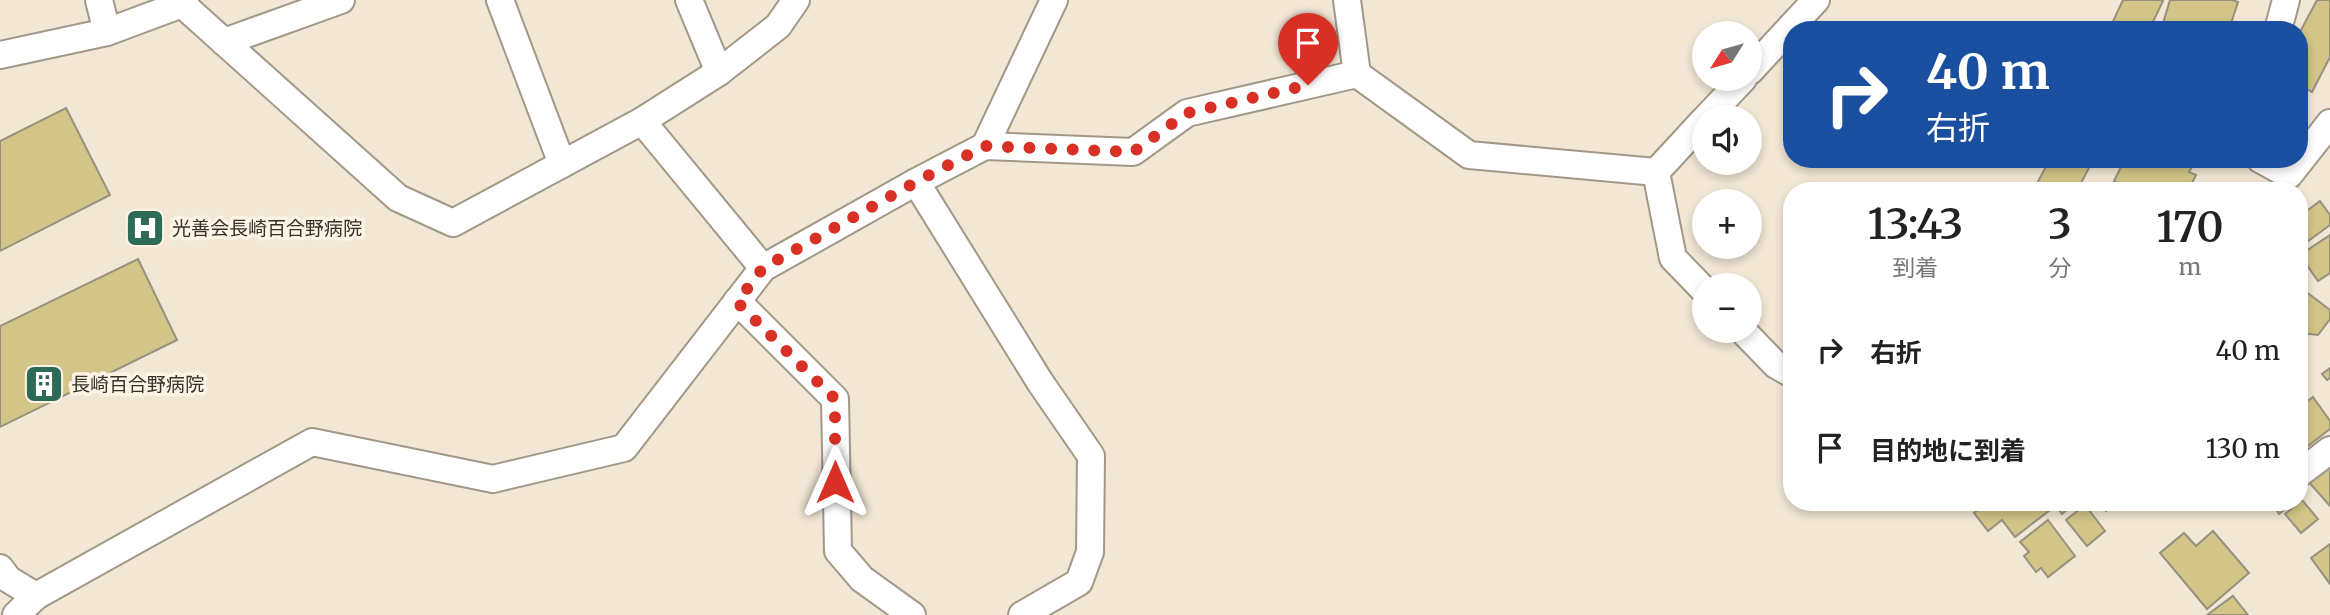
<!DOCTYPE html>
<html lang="ja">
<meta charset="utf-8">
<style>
:root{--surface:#fff;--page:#f2f2f2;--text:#222;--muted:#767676}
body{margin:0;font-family:Merriweather,"Noto Sans JP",serif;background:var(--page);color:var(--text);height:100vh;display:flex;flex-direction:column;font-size:26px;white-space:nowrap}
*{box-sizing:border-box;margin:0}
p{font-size:23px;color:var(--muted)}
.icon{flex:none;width:38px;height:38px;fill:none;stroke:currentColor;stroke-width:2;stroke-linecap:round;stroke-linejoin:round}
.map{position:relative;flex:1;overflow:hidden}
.side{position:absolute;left:1783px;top:182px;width:525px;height:329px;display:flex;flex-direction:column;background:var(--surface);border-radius:28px;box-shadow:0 4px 10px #0003}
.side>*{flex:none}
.banner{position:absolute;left:1783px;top:21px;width:525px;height:147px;border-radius:28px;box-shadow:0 4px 10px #0003;background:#1a4fa0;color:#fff;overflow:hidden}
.needle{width:46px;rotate:233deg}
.tools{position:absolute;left:1692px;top:21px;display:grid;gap:14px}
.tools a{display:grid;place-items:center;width:70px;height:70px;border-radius:50%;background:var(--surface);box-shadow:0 4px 10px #0003;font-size:35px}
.pin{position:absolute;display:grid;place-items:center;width:60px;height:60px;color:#fff;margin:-72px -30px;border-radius:50% 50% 50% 0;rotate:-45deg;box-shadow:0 0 7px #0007}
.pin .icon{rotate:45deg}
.me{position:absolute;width:77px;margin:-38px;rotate:0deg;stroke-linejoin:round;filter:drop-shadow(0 0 5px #0008)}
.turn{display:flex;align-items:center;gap:24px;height:147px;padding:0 28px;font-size:32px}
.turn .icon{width:91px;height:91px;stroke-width:2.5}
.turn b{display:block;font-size:49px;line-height:60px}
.eta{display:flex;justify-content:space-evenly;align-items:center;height:119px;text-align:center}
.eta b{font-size:42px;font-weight:600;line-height:49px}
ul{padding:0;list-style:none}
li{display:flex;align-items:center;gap:21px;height:98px;padding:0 28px}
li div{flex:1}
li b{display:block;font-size:26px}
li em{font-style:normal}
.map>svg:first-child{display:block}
.building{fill:#d3c587;stroke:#96927f;stroke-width:2}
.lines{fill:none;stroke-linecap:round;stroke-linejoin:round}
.minor-casing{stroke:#a39887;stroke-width:30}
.minor{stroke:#fff;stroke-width:26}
.route{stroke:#d93025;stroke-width:12;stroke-dasharray:0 21.6}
.labels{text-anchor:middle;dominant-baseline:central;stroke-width:7;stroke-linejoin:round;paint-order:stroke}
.poi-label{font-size:19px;fill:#353029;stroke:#fdf4e6;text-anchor:start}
</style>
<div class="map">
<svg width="2330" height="615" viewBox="0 0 2330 615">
<rect width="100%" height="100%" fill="#f2e6d5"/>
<g class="building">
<path d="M2123,0H2161L2163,1L2149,30H2109Z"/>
<path d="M2170,0H2232L2238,2L2229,30H2161Z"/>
<path d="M2317,0H2330V57L2312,92L2300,85V32Z"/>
<path d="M66,108L110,195L0,251V141Z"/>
<path d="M2050,159H2091L2093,160L2077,191H2033Z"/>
<path d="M2125,159H2196L2189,172L2196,175L2188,191H2133L2114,181Z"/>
<path d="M2284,182L2291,191H2272Z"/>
<path d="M2088,184L2103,191H2084Z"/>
<path d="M2320,201L2330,215V225L2300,247V216Z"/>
<path d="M2330,235V273L2318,281L2300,255Z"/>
<path d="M138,259L177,340L0,427V326Z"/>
<path d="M2300,287L2330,310V319L2318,335L2300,333Z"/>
<path d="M2330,368V378L2327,380L2322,374Z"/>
<path d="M2313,397L2330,421V429L2300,452V407Z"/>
<path d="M2330,462V506L2308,481Z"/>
<path d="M2302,500L2318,519L2301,533L2285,514Z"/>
<path d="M1982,502H2044L2050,510L2015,537L2002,520L1988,531L1974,513L1984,505Z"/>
<path d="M2053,502H2076L2062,514Z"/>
<path d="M2097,502H2114L2106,511Z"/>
<path d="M2272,502H2295L2279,514Z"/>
<path d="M2085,505L2105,531L2087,546L2066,520Z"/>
<path d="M2048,520L2075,556L2048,577L2041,568L2036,572L2024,556L2029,552L2020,542Z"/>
<path d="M2213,531L2249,573L2207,609L2160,553L2184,533L2196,546Z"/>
<path d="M2330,544V584L2311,558Z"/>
<path d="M2233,596L2248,615H2207Z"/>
</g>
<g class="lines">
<g class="minor-casing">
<g id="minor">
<path d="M99,0L107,32"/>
<path d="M500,0L562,164"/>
<path d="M689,0L719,72"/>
<path d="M1347,0L1357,74"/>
<path d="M182,4L398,198L453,223L642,121L719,72L778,26L796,0"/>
<path d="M2278,30L2286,0"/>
<path d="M224,42L341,0"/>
<path d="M0,55L107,32L182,4L185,0"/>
<path d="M1750,71L1816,0"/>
<path d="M1707,117L1743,79"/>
<path d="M642,121L763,268"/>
<path d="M985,146L1054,0"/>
<path d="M2260,159L2289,175L2330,123"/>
<path d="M1656,172L1673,258L1704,290"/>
<path d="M1656,172L1704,120"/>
<path d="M916,182L1040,382L1091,456L1090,552L1079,582L1022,615"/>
<path d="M737,301L835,399L838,551L862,579L912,615"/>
<path d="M1743,331L1776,365L1792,374"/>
<path d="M2300,473L2330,450"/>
<path d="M0,568L8,579L36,596L312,442L493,479L624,448L763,268L916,182L985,146L1133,152L1187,113L1357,74L1469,155L1656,172"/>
<path d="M16,615L36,596"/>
</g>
</g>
<use href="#minor" class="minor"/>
</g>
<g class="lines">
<path class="route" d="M835,482V399L737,302L763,268L916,182L985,146L1133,152L1187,113L1308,85"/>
</g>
<defs>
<g id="hospital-square" transform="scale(2.0125)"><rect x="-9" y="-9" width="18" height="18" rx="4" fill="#2d6b58" stroke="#fdf4e6"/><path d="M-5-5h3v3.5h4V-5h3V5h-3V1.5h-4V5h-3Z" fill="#fff"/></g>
<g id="building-square" transform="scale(2.0125)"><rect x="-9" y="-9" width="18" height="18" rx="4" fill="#2d6b58" stroke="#fdf4e6"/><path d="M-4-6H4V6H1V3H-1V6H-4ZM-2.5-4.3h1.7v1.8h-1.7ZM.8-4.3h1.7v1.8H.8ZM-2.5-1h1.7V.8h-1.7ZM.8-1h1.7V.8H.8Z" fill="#fff"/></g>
</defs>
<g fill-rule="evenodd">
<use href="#hospital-square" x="145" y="228"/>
<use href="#building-square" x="44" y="384"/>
</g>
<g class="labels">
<g class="poi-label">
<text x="172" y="228">光善会長崎百合野病院</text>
<text x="71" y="384">長崎百合野病院</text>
</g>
</g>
</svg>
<div class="tools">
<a><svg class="needle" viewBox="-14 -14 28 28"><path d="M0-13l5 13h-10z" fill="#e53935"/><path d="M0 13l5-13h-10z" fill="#767676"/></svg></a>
<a><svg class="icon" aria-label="sound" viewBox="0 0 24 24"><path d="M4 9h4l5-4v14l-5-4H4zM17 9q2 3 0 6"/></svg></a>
<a>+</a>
<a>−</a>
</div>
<div class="pin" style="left:1308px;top:85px;background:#d93025"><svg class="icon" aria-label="arrive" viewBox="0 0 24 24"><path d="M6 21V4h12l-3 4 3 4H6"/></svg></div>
<svg class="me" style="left:835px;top:482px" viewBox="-20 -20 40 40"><path d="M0-17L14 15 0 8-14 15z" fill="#d93025" stroke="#fff" stroke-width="4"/></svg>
<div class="banner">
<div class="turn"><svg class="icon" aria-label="right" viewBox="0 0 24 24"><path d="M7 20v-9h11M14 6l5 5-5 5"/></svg><div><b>40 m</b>右折</div></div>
</div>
<section class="side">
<div class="eta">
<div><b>13:43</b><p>到着</p></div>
<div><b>3</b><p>分</p></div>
<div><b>170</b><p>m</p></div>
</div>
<ul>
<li><svg class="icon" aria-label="right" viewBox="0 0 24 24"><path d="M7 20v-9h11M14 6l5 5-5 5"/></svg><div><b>右折</b></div><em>40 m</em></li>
<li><svg class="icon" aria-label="arrive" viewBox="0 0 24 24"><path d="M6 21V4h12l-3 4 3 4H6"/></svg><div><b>目的地に到着</b></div><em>130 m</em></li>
</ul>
</section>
</div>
